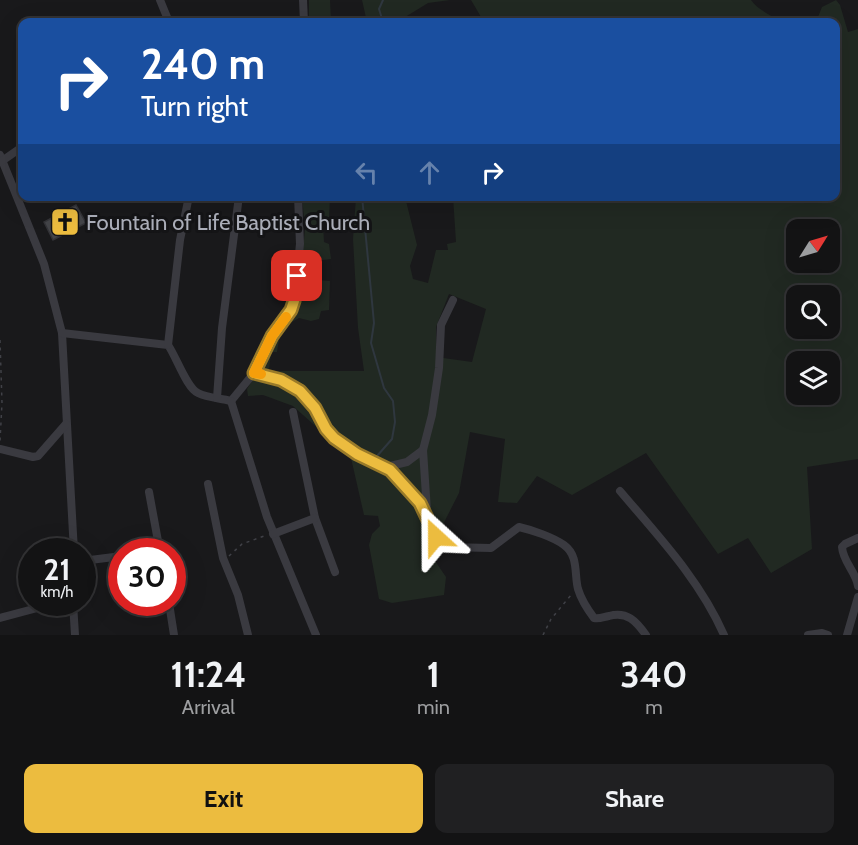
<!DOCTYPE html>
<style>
:root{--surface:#131314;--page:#202022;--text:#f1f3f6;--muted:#9d9ea0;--line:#323234;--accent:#ecbc3f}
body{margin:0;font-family:Cabin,sans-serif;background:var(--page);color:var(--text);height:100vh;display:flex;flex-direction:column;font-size:22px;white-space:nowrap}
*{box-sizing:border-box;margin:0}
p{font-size:20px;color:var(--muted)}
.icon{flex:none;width:33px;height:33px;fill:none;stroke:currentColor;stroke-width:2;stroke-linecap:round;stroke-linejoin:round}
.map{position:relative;height:635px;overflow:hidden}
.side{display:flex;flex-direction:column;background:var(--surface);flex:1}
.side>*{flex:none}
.hud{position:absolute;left:18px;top:18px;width:822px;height:183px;border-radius:12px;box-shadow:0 6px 24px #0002,0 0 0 2px var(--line);background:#1a4fa0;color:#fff;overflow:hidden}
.needle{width:39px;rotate:53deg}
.controls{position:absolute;left:786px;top:219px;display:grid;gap:12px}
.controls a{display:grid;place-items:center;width:54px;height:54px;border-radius:12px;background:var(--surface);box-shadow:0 6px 24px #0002,0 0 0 2px var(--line);font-size:30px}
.speed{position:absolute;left:18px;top:538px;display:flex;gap:12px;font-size:30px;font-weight:700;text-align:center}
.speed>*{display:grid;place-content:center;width:78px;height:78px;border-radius:50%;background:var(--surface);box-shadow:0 6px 24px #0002,0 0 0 2px var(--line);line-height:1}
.speed small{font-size:15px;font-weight:400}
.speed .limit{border:9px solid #d22;background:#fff;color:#111}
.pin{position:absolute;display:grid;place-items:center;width:51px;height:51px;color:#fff;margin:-26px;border-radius:12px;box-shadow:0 3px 9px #0006}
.me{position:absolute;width:66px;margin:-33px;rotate:336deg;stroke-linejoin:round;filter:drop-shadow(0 0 4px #0008)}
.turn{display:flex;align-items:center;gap:21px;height:126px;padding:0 24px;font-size:27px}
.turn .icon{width:78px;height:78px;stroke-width:2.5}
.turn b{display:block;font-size:42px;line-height:51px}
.lanes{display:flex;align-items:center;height:57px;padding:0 24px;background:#0003;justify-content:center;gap:30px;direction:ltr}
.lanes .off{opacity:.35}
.eta{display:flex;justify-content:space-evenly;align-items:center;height:102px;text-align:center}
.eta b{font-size:36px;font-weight:800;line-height:42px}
.cta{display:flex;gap:12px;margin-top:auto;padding:12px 24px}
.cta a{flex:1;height:69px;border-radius:12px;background:var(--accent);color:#111;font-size:24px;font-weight:800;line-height:69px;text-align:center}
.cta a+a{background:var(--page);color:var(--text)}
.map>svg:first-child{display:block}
.green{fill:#212922;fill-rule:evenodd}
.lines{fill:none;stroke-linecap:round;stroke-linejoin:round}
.stream{stroke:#2f373f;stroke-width:2}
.building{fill:#434448;stroke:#333337;stroke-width:1.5}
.path{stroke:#404147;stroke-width:1.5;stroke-dasharray:3 4.5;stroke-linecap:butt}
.street{stroke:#3a3a40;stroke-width:8}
.route-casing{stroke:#997a29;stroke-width:15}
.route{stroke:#ecbc3f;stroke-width:10}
.slow{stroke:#f59e0b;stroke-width:10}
.labels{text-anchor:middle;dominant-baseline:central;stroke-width:6;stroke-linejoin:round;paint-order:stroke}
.poi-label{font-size:22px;fill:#acafba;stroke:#141416;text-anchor:start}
</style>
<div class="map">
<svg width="858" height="635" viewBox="0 0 858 635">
<rect width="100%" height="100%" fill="#19191b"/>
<g class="green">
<path d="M309,0H330L331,22H309Z"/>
<path d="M362,0H450L428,3L397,22H367Z"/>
<path d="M471,0H751C759,11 769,13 779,22H484Z"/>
<path d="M836,0L840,5L848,32L858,29V459L807,467L812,549L771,573L748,538L718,554L646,453L572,495L537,476L517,503L498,502L505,439L470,432L459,493L429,552L446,577L444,595L392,603L379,599L369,545L372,534L380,526L378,516L364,515L351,458L293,406L263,395L248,396L247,389L263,364L275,336L291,317L298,304L305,229L302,197H330L329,219L323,224L324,242L329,244L331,259L315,261L318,280L330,281L329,310L321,311L319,319L311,321L299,318C282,327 280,333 277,352H271L269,371H364L358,328L353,239L356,197H405L417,245L410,266L413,279L428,283L436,250H448L447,244L456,242L453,197L836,196V22H816L822,7ZM796,230H830V262H796ZM449,294L486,309L472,362L436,357V327ZM796,296H830V328H796ZM796,362H830V394H796Z"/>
</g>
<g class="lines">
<g class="stream">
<path d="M383,0L379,9L383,22"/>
<path d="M362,196L374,323L371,343L384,388L393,401L395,422L392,439L377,456"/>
</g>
</g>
<path class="building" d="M76,205L86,223L53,240L44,222Z"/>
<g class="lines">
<g class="path">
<path d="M0,340L2,403L0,441"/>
<path d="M229,556L242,544L267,535"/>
<path d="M543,635L551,619L571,595"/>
</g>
<g class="street">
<path d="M160,0L169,22"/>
<path d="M303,0L304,22"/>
<path d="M0,155L44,264L62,333L74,552"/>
<path d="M2,161L22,147"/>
<path d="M62,333L168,345C176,356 187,389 198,393C208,398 220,398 231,401L254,373L272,336L291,310L294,301L300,244L298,196"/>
<path d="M168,345L180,240L189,196"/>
<path d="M254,373L281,380L300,391L315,407L326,429L334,438L357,454L390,469L420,503L440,543L446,547L491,548L519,527C532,530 553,537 564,545C579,556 574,574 578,589C581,599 588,610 594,618C600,619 603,617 609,616C627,611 636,621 646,635"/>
<path d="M217,398L222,328L239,196"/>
<path d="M231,401L267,517L316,635"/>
<path d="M293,412L315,518L335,572"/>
<path d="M0,449L33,457L38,456L66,424"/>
<path d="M386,467L407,462L423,450"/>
<path d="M208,484L223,558L238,595L248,635"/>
<path d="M620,491C659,537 700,580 724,635"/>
<path d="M149,492L160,552"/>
<path d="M427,511L423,450L432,415L439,368L441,325L453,300"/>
<path d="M273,534L315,518"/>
<path d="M858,538L845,544L842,547C843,562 856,572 858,586"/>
<path d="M82,561L122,556"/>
<path d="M73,603L75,635"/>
<path d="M169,603L174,635"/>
<path d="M0,618L56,603"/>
<path d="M808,635L822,633L828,635"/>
<path d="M847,635L858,597"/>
</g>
</g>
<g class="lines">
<g class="route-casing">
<path id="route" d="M297,276L294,301L291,310L272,336L254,373L281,380L300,391L315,408L326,429L334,438L357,454L390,470L420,503L436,537"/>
</g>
<use href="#route" class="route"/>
<path class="slow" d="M261,374L254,373L272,336L286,317"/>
</g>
<defs>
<g id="church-square" transform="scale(1.5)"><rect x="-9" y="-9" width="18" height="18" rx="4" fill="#ecbc3f" stroke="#141416"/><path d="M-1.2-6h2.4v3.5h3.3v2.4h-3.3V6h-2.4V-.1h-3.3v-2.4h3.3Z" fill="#111"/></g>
</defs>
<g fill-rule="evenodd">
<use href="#church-square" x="65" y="222"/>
</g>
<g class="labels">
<g class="poi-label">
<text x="86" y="222">Fountain of Life Baptist Church</text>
</g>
</g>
</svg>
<div class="controls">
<a><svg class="needle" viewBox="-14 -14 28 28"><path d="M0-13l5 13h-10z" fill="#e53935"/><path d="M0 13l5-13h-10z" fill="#9d9ea0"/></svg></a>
<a><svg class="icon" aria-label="search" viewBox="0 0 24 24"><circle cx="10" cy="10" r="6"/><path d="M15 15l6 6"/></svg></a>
<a><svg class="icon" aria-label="layers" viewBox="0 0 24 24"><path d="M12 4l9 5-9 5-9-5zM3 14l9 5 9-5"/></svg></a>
</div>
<div class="speed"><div>21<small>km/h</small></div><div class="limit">30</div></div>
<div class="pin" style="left:297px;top:276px;background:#d93025"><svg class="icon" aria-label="arrive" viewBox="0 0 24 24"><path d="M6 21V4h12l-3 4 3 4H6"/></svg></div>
<svg class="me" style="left:436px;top:537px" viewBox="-20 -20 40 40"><path d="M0-17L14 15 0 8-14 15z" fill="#ecbc3f" stroke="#fff" stroke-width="4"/></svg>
<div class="hud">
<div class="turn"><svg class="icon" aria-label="right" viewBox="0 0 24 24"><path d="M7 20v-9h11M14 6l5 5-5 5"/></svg><div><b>240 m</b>Turn right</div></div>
<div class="lanes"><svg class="icon off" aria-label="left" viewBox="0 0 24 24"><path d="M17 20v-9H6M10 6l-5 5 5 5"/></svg><svg class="icon off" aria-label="ahead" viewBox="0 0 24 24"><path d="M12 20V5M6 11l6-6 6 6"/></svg><svg class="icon" aria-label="right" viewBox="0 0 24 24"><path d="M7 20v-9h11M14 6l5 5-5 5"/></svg></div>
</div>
</div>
<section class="side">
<div class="eta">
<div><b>11:24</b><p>Arrival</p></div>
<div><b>1</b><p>min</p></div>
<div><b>340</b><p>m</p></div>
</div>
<div class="cta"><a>Exit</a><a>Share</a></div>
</section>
